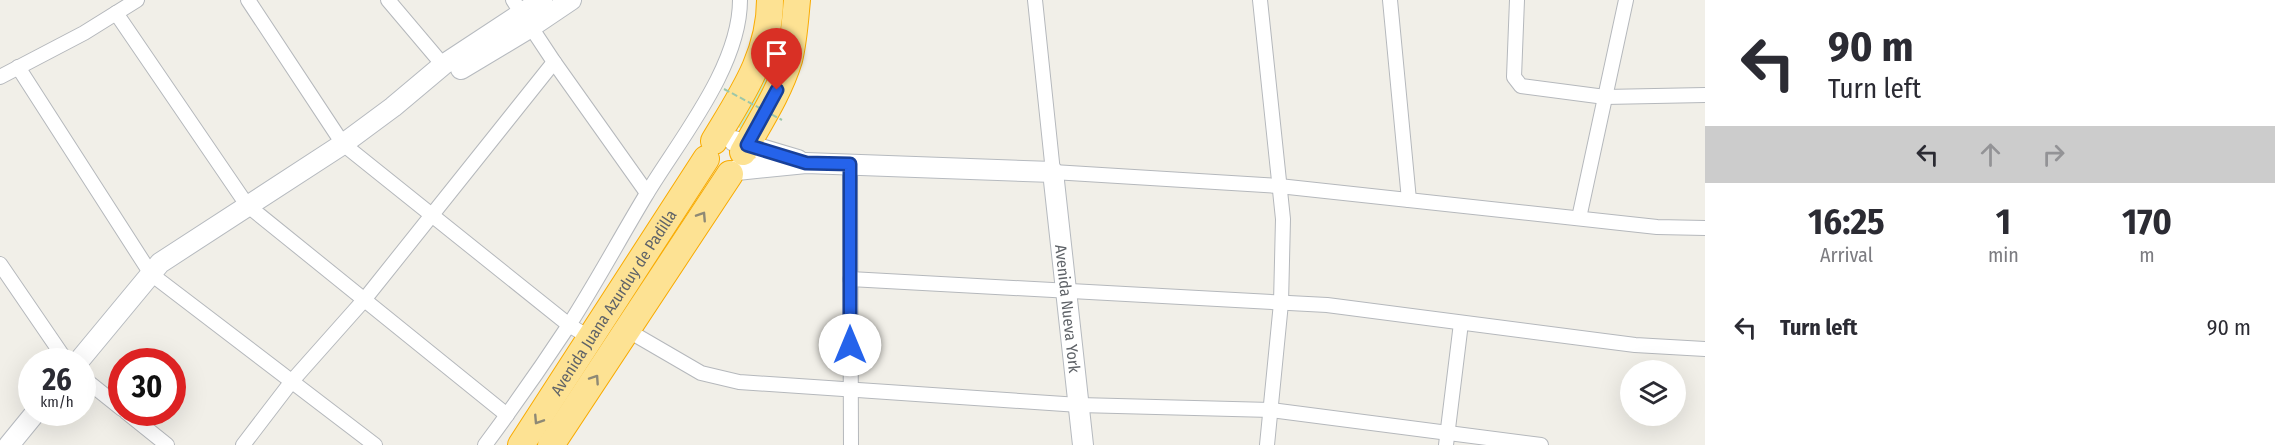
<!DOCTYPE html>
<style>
:root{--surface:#fff;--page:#f7f7f7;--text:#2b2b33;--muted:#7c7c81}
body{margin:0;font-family:"Fira Sans Condensed",sans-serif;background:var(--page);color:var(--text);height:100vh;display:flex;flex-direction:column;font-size:22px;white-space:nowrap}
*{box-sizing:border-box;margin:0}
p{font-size:20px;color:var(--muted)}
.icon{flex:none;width:33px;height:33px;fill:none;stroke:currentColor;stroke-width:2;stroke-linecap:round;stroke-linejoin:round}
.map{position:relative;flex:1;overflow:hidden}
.panel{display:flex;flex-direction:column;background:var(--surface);width:570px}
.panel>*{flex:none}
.hud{background:#fff;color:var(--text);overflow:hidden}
.tools{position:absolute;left:1620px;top:360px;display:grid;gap:12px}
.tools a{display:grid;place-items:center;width:66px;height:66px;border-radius:50%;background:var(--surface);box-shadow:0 6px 24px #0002;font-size:30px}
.speed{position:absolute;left:18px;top:348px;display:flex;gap:12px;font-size:30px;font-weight:700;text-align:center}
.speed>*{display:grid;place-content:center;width:78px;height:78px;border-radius:50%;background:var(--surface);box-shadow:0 6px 24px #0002;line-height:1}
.speed small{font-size:15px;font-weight:400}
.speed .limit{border:9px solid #d22;background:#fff;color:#111}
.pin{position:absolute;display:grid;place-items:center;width:51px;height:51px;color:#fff;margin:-62px -26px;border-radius:50% 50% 50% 0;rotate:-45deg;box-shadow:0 0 6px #0007}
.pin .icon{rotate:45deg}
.me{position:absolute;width:66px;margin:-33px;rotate:0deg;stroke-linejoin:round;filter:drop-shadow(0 0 4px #0008)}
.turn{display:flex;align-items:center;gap:21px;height:126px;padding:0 24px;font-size:27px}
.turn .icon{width:78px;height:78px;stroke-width:2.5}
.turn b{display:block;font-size:42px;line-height:51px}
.lanes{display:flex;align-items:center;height:57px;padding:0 24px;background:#0003;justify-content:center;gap:30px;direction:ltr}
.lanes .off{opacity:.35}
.eta{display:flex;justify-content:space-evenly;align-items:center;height:102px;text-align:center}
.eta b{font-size:36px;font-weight:700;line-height:42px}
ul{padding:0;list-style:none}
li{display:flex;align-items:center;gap:18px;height:84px;padding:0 24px}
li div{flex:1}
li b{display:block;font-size:22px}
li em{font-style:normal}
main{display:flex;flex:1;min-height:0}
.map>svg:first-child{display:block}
.green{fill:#c5e8c5}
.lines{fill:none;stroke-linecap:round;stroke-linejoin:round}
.street-casing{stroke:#b5b8bc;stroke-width:16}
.secondary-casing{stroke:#b6babf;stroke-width:22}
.highway-casing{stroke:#f9ab00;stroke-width:28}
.street{stroke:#fff;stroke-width:14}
.secondary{stroke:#fff;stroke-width:20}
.highway{stroke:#fde293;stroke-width:26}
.path-bridge{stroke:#9cc7a9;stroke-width:2;stroke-dasharray:6 3;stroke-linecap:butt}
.oneway{stroke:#8e8975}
.route-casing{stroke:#184099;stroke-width:15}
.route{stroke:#2563eb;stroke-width:10}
.labels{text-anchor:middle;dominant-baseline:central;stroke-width:4.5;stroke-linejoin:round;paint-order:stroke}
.street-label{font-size:16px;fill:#5f6368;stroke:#fff}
</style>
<main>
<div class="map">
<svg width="1705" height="445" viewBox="0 0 1705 445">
<rect width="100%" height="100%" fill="#f1efe8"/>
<path class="green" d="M781,0H786C782,48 766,88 744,131L737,126Z"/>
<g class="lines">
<g class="street-casing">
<g id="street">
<path d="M248,0L343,144L569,325L592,339"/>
<path d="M388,0L443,65"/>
<path d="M513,0L554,62L647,193"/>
<path d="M1035,0L1053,172L1279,186L1657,227L1705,228"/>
<path d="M1260,0L1283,219L1281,303L1267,445"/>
<path d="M1390,0L1409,200"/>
<path d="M1517,0L1514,77L1521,86L1605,97L1705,95"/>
<path d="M116,13L247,205L507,415"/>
<path d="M18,67L151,274L375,445"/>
<path d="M0,77L84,33L137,0"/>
<path d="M850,164L851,445"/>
<path d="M1579,218L1626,0"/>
<path d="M0,264L67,362"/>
<path d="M850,279L1327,305L1635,345L1705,349"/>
<path d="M627,330L701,373L739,382L1079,405L1271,410L1541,445"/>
<path d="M82,377L122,409"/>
<path d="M126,412L167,445"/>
<path d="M243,445L292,381L364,300L554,62"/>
<path d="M485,445C514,406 542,366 569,325C596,283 620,238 646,195C679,140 740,67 740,0"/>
<path d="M1446,445L1461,323"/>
</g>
</g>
<g class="secondary-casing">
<g id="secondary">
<path d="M461,69L531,27L571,0"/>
<path d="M734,141L798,160"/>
<path id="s1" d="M737,170L806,163L1053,172L1083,445"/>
<path d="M78,362L160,263L343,144L393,107L443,65L542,0"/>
<path d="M9,445L36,412"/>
</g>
</g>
<g class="highway-casing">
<g id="highway">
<path d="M714,141C741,96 770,55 770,0"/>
<path d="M743,152C759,123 779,93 789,60C794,40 795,20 797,0"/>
<path id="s2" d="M521,445L706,159"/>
<path d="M551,445L730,174"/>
</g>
</g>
<use href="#street" class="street"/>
<use href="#secondary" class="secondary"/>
<use href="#highway" class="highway"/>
<path class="path-bridge" d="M724,89L782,120"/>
</g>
<defs><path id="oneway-chevron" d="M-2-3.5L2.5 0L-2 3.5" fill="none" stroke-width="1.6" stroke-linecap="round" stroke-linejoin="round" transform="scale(1.5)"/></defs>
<g class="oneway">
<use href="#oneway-chevron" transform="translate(702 216) rotate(-57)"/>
<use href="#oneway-chevron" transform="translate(595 379) rotate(-56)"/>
<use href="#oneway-chevron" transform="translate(538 420) rotate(123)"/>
</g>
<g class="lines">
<g class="route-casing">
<path id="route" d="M777,90L747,145L806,163L850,164V345"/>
</g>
<use href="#route" class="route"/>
</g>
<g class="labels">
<g class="street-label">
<text stroke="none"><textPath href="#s2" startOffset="170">Avenida Juana Azurduy de Padilla</textPath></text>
<text stroke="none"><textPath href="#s1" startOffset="454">Avenida Nueva York</textPath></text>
</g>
</g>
</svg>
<div class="tools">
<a><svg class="icon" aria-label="layers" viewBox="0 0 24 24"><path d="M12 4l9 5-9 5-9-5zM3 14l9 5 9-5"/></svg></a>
</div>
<div class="speed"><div>26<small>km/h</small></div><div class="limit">30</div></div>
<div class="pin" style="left:777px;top:90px;background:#d93025"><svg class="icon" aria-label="arrive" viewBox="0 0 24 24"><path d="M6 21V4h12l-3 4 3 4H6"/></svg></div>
<svg class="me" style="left:850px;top:345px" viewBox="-20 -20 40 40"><circle r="19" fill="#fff"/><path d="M0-13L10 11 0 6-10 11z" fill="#2563eb"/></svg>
</div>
<section class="panel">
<div class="hud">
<div class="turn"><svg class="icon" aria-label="left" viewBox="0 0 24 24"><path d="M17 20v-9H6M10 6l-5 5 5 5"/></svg><div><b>90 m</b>Turn left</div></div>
<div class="lanes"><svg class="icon" aria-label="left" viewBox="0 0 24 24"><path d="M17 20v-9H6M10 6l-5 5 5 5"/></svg><svg class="icon off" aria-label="ahead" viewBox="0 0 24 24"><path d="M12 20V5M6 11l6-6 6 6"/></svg><svg class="icon off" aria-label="right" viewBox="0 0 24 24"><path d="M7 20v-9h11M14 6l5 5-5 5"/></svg></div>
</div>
<div class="eta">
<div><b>16:25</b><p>Arrival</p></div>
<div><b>1</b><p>min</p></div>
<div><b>170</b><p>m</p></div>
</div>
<ul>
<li><svg class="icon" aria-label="left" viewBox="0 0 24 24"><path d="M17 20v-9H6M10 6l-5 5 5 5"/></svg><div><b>Turn left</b></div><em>90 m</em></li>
</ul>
</section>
</main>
